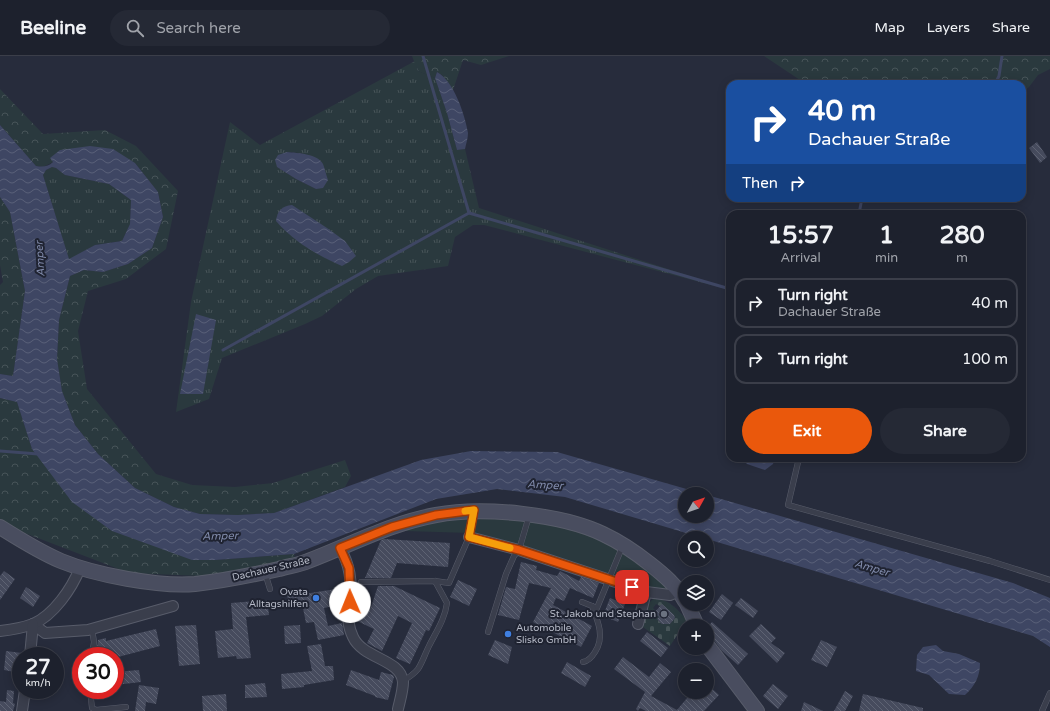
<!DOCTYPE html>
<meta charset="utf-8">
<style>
:root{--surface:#1d212d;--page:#252935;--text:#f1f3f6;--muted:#a0a3aa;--line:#3b3e49;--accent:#ea580c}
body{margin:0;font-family:"Varela Round",sans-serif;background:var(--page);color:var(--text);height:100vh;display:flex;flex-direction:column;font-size:15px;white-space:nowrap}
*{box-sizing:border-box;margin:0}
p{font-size:13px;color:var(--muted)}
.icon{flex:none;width:22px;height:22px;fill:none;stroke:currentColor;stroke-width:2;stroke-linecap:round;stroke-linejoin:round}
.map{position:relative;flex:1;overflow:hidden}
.sheet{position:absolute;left:726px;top:154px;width:300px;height:252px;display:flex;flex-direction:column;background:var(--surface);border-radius:12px;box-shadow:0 2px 10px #0003,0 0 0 1px var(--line)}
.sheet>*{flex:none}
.banner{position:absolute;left:726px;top:24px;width:300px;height:122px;border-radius:12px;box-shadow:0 2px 10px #0003,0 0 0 1px var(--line);background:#1a4fa0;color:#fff;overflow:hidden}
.needle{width:26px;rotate:50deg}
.buttons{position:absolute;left:678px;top:431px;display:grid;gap:8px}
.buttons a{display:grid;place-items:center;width:36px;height:36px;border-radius:50%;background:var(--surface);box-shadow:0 2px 10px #0003,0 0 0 1px var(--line);font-size:20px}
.speed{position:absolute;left:12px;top:591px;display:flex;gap:8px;font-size:20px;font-weight:700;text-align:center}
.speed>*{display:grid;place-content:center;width:52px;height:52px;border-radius:50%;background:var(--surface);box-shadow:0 2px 10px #0003,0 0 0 1px var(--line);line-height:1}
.speed small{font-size:10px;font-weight:400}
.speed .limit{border:6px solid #d22;background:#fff;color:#111}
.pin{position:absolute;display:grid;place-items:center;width:34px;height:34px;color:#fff;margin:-17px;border-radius:8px;box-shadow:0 2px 6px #0006}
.me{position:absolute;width:44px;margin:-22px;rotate:359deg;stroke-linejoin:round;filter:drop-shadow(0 0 3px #0008)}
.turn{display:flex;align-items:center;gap:14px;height:84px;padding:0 16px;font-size:18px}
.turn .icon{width:52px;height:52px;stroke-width:2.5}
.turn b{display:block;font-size:28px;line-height:34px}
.then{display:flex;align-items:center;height:38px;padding:0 16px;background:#0003;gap:8px;font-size:15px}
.eta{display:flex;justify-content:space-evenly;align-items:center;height:68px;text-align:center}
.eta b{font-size:24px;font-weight:800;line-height:28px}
.action{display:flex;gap:8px;margin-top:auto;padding:8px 16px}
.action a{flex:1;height:46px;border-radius:24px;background:var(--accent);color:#fff;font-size:16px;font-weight:800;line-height:46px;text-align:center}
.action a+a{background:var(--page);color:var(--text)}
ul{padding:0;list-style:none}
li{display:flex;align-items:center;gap:12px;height:50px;margin:0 8px 6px;padding:0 8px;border:2px solid var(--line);border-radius:12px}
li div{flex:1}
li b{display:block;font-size:15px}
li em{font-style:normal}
header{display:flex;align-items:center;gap:24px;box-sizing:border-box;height:56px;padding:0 20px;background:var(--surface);border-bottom:1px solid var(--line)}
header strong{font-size:19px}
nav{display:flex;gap:22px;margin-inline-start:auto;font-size:14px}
.search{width:280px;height:36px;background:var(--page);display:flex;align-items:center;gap:10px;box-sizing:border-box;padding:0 14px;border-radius:22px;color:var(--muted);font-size:15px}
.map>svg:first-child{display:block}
.grass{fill:url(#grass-tufts);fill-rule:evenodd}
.forest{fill:url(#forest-crowns)}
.cemetery{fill:url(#cemetery-stones);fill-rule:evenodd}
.green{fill:#2a393e}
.water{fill:url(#water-waves);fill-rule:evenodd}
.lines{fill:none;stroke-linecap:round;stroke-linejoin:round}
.stream{stroke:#3e4663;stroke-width:3}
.building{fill:url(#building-back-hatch)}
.service-casing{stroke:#585c6a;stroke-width:6}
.minor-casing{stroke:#585c6a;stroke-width:12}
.secondary-casing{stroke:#585c6a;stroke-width:16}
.service{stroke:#3a3e4c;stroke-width:5}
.minor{stroke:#3a3e4c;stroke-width:10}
.secondary{stroke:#494d5f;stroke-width:14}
.route-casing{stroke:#983908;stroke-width:10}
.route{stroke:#ea580c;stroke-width:7}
.slow{stroke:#f59e0b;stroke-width:7}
.shop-dot{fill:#3f7fe0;stroke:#1f2331;stroke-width:1.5}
.worship-dot{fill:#6b7280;stroke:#1f2331;stroke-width:1.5}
.labels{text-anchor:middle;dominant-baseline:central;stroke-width:4;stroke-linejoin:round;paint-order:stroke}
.street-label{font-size:10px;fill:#b6bac7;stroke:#1f2331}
.poi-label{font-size:10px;fill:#b6bac7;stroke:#1f2331;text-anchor:end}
.water-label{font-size:11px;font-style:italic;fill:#818bab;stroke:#1f2331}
</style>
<header>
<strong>Beeline</strong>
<div class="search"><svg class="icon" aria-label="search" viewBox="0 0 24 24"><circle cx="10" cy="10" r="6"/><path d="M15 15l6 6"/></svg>Search here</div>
<nav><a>Map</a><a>Layers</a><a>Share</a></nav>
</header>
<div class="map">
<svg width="1050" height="655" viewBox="0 0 1050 655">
<defs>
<pattern id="grass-tufts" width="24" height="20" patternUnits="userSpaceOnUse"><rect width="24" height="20" fill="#2a393e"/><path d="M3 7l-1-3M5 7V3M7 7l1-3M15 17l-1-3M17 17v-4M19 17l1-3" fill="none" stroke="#475458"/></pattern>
<pattern id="forest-crowns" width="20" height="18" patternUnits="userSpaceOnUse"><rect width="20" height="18" fill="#2a393e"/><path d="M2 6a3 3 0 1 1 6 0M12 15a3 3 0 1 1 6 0" fill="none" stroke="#475458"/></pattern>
<pattern id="cemetery-stones" width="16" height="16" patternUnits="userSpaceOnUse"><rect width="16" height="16" fill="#2a393e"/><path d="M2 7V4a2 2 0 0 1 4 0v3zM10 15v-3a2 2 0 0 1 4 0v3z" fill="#475458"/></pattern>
<pattern id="water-waves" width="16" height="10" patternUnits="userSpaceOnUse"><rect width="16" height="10" fill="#3e4663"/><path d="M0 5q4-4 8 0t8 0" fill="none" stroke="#585f78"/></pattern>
<pattern id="building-back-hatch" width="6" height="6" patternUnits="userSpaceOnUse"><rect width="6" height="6" fill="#464b5d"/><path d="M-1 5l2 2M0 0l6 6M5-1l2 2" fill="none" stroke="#5e6373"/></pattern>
</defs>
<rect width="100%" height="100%" fill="#272c3c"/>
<g class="grass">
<path d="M415,5L418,15L435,22L447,57L457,94L465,93L479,152L730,233V234L484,169H473L455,181L448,210L378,220L356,233L322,260L305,268L222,302L209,343L176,356L191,246L230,66L260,89ZM287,96L300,97L315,102L316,133L296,123L277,111Z"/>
<path d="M52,111L56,112L65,119L109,128L131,144L130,168L122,185L95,189L69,204L43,119L46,114Z"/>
</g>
<g class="forest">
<path d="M412,0H509L481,9L463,4L453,34L442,19L437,16L435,22L418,15Z"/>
<path d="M764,0H1050V13L1038,19L1029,31L1022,36V28H806Z"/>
<path d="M0,33L43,78L105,74L136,90L178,135L166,193L126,223L88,235L78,275L87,333L156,418L192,429L235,431L273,427L345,404L351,420L345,431L274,457L238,459L200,458L174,451L135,432L98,398L75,369L62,335L57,303L59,264L70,220L84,214L103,216L128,208L152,192L163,161L158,136L135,107L53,106L43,111L36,110L0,69Z"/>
<path d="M0,141L10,156L25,235L13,320L0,318V229L3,226L0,209Z"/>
<path d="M0,342L17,346L32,393L215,504L294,498L296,505L201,520L129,517L4,469L0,467Z"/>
</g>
<path class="cemetery" d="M655,542C671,545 676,552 687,564L670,590L640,569C643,560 646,546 655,542ZM656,548L660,550L662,549L674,559L675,562L670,568L664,566L662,568L657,563L659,561L654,557L656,555L653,552Z"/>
<path class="green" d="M473,460C533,465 585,468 635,504C648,513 657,519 667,532L665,534H658L520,489L470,477L404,475L403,473L437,463Z"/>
<g class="water">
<path d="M437,16C454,25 465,59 468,77C468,82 466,88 465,93L457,94L447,57L435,22Z"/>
<path d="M0,69L36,110C43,111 48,111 53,106L50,102L60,94L90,90L113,93L135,107L158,136L163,161L152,192L128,208L103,216L84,214L70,220L59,264L57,303L62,335L75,369L98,398L135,432L174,451L200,458L238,459L274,457L421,404L471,395L557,396L704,438H685V460H707V439L1013,527L1050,542V591L1033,580L707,483V482H703L565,441L497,433L436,443L294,498L215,504H192L112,475L72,446L32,393L17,346L0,342V318L13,320L25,235L10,156L0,141ZM52,111L56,112L65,119L109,128L131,144L130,168L122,185L95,189L69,203L43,119L46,114Z"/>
<path d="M287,96C298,97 318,98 323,108C325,113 326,119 328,124L323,132L316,133L296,123L277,111L275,104L278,99Z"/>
<path d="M292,149L327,172L345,185L356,200L349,206L342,210C317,199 294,186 276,165C277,155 282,150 292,149Z"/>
<path d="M196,258L216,264L203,338H180Z"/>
<path d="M741,402H775L773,408L765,414L747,408Z"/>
<path d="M936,589L943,595L959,598L980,607C980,620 975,630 965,639L949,638L929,619L916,615L917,599L923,591Z"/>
</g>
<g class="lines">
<g class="stream">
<path d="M423,0L469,157L730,233"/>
<path d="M995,28L999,20L1002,0"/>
<path d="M859,158L862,142"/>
<path d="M223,294L469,157"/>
<path d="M0,395L38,398"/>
</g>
</g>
<g class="building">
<path d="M1037,86L1047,101L1040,107L1029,92Z"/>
<path d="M384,483L450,487L448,511L397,507L391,522H365L381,484Z"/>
<path d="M521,506L537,510L536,514L557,520L560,515L579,525L581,521L599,527L593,542L570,532L564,545L556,542L553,549L592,570L581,591L533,566L551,532L529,527L519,564L498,559L506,531L515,533Z"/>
<path d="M4,515L15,523L0,544V520Z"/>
<path d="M458,524L477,533L469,550L450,541Z"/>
<path d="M378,530H394L440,552L429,575L426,574L410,608L396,602L412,567L398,560L382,595L367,587L374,573L355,564L361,550L370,554Z"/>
<path d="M26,531L40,540L33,551L20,542Z"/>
<path d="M336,533L339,549L324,552L328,570L342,567L344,579L318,584L314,566L306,567L302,547L289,549L287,539L298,537V539Z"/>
<path d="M722,538L733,547L721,564L709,556Z"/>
<path d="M610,542L625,548L618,566L603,560Z"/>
<path d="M741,542L758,555L753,562L735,549Z"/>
<path d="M267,544L269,559L246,561L251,602L237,603L236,600L218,602L215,575L233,573L231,547Z"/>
<path d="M662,548L674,559L675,562L670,568H662L657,563L659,561L654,557Z"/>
<path d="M712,566L748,598L738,609L721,594L714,584L707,581V572Z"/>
<path d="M761,568L776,582L771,587L785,597L777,607L749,580Z"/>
<path d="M196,569L200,608L179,610L175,570Z"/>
<path d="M300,569L301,587L285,588L284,570Z"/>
<path d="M156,573L160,590L118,601V600H100L97,591L98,584L106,582V585Z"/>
<path d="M647,576L668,592L661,601L640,585Z"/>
<path d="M495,584L512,591L508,608L488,599Z"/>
<path d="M821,584L837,591L827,611L811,604Z"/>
<path d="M321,588L325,610H333L334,624L304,629V631L282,633L281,618L312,615L307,590Z"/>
<path d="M6,595L22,597L20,617L4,614Z"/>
<path d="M623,601L649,621L660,607L671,616L651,640L677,654L692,636H707V628L719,639L704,655H646L640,652L638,655L636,653L645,636L614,613Z"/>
<path d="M567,606L591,620L585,631L561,617Z"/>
<path d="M139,614L141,626L115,629V616Z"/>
<path d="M351,614L379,624L381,616L393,619L394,621L388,644L375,641V640L346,629Z"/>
<path d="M265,627L267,641L245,642V629Z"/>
<path d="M773,628L788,640L778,653L763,640Z"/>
<path d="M139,629L159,632L156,648L146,646L145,655H135Z"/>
<path d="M7,634L14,635L13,647L15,648L13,655H0V645L6,646Z"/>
<path d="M845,635L853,640L845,655H834Z"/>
<path d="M226,638L227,655H203L202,640Z"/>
<path d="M863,638L923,652V655H859Z"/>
<path d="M804,646L823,655H801Z"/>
</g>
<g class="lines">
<g class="service-casing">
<g id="service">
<path d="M799,402L788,449L990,505L1050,524"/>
<path d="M265,517L270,533"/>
<path d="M361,526L435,525L449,527L469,481L474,457"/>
<path d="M582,546L597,552L623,489"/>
<path d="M92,573L94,586L92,600"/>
<path d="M488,576L506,518L514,500L519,494L529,460"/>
<path d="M583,606C588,605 592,601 595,596C605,581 598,565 592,550"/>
<path d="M403,625C408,622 414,618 418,613C422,607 425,598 429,590C436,576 445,563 447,547L435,525"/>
<path d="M90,634L92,652L96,654L126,651"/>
<path d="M1042,655L1050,637"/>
</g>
</g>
<g class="minor-casing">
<g id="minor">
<path d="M469,481L519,494L646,536L670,539L679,535"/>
<path d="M340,492C350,509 352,525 350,545C349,560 346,566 353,581C363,603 401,603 403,626C403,635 400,644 398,653"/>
<path d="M33,568L45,577L88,574L173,550"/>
<path d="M638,568L646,536"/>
<path d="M0,575C9,574 25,571 33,568C54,559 72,532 80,512"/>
<path d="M30,600L33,568"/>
<path d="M22,655L25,634"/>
</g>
</g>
<g class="secondary-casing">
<g id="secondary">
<path d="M0,471C19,483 40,496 61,505C95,519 159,531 195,528C223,525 252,519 279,513C289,510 299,509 308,505C350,489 391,467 436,459C482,450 561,458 603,478C620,486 635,496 650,508C664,519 676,529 685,545"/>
<path d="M687,548L697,570"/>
<path d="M707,589L757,655"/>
</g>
</g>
<use href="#service" class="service"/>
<use href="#minor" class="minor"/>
<use href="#secondary" class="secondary"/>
</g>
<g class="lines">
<g class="route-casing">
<path id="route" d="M350,546L349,512L340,492L392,471L436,459L474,454L469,481L519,494L632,531"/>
</g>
<use href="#route" class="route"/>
<path class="slow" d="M465,455L474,454L469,481L510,492"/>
</g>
<g class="shop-dot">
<circle cx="316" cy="542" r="4"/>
<circle cx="508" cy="578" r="4"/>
</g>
<circle class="worship-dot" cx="664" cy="558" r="4"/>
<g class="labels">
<g class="street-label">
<text transform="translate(271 513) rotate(-13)">Dachauer Straße</text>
</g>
<g class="poi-label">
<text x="308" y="536">Ovata<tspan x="308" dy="12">Alltagshilfen</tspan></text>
<text x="656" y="558">St. Jakob und Stephan</text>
<text x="516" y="572" text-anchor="start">Automobile<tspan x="516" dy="12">Slisko GmbH</tspan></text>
</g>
<g class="water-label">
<text transform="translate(40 203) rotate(-93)">Amper</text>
<text transform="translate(545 429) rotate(3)">Amper</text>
<text transform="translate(220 480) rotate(-1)">Amper</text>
<text transform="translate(872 512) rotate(16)">Amper</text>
</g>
</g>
</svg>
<div class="buttons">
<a><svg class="needle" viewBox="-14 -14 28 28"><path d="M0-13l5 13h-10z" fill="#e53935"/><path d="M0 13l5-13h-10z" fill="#a0a3aa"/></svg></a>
<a><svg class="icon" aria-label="search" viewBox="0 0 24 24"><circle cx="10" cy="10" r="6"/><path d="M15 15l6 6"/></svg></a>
<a><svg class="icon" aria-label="layers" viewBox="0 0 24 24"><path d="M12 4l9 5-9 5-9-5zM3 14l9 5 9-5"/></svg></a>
<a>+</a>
<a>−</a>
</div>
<div class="speed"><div>27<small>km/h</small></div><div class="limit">30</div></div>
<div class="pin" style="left:632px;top:531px;background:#d93025"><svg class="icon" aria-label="arrive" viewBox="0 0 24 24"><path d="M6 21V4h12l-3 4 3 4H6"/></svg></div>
<svg class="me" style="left:350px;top:546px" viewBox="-20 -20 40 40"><circle r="19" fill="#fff"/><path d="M0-13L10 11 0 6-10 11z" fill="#ea580c"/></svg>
<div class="banner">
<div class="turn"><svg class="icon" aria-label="right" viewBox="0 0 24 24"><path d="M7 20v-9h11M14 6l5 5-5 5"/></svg><div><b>40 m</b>Dachauer Straße</div></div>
<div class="then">Then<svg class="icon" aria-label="right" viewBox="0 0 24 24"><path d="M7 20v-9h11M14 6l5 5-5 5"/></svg></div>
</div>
<section class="sheet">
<div class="eta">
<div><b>15:57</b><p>Arrival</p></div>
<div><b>1</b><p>min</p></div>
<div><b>280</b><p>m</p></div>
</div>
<ul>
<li><svg class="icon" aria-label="right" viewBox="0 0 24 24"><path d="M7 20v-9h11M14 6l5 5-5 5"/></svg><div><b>Turn right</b><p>Dachauer Straße</p></div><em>40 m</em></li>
<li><svg class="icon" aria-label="right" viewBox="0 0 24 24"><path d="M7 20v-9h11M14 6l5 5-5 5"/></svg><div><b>Turn right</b></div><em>100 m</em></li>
</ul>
<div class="action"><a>Exit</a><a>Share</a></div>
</section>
</div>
